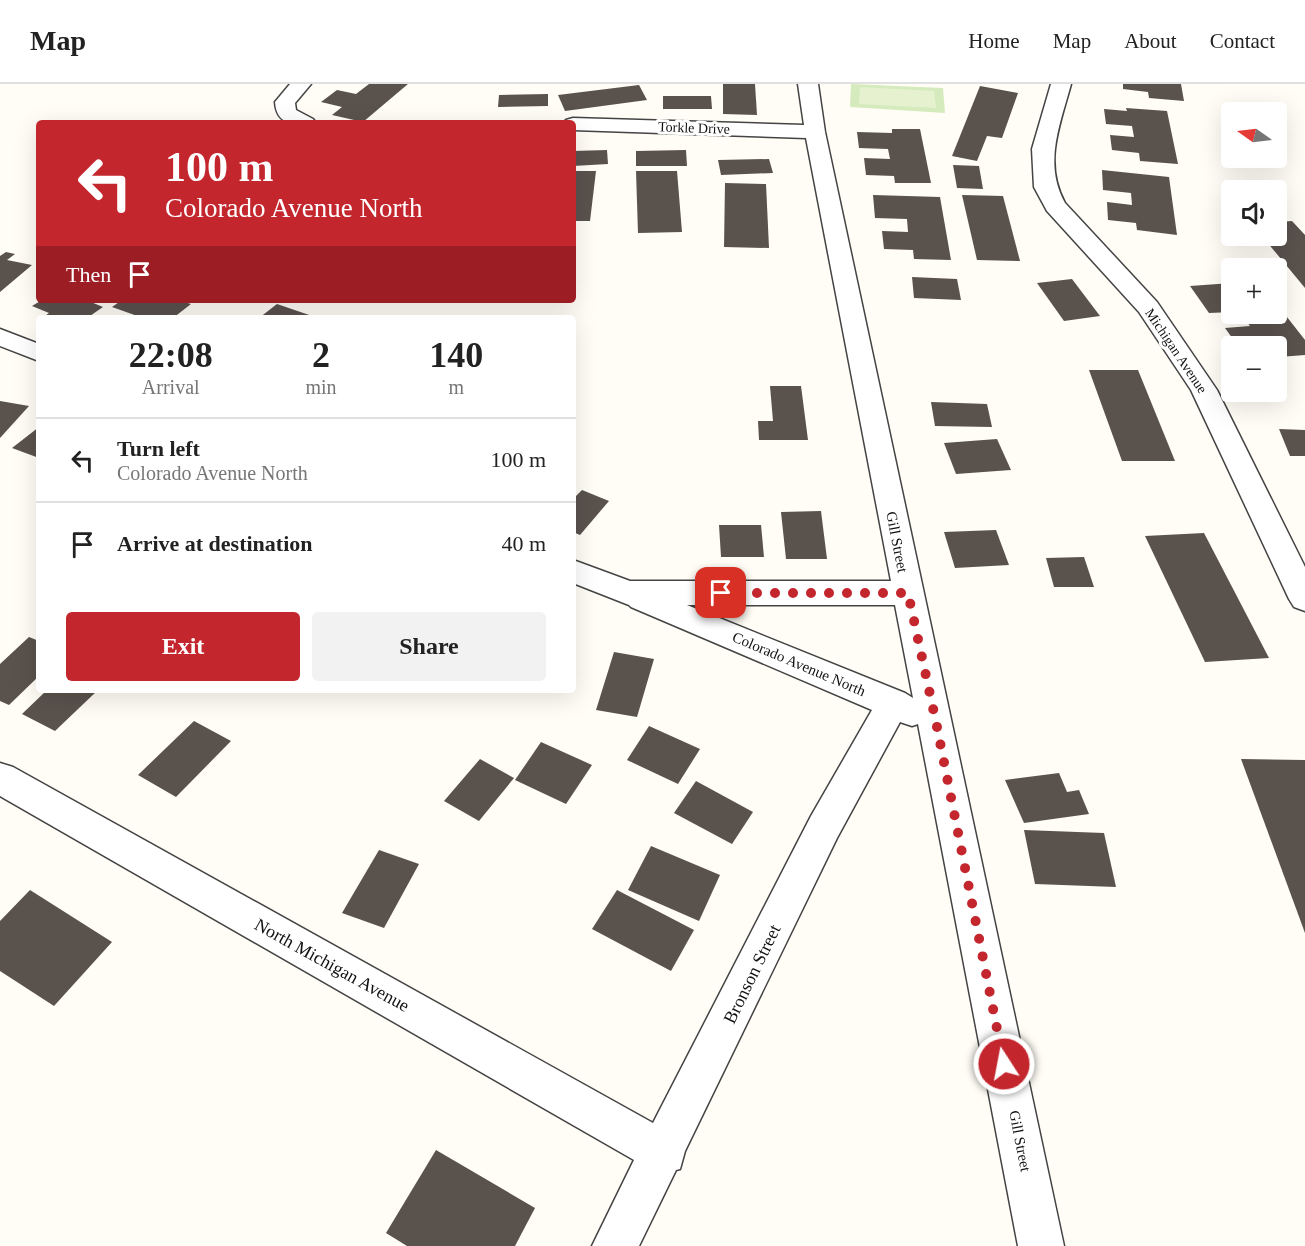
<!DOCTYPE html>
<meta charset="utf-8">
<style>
:root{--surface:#fff;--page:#f2f2f2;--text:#222;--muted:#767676;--line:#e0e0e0;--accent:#c4262e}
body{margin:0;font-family:Georgia,serif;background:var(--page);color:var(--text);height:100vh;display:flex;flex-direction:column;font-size:22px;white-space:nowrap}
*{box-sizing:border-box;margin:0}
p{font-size:20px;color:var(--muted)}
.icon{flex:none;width:33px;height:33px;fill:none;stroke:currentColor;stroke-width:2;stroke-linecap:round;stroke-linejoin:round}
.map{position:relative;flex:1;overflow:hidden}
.details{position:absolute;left:36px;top:231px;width:540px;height:378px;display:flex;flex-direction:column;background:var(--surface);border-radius:6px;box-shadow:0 6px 24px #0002}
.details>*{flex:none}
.guide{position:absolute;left:36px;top:36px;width:540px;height:183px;border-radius:6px;box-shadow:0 6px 24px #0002;background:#c4262e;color:#fff;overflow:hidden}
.needle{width:39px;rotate:284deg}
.controls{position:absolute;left:1221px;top:18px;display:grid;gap:12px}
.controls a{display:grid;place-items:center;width:66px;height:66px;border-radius:6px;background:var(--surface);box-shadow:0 6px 24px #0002;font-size:30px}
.pin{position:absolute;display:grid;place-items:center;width:51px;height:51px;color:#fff;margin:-26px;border-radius:12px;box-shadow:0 3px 9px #0006}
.me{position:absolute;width:66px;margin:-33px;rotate:349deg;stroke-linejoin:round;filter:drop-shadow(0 0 4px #0008)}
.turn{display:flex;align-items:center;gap:21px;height:126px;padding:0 30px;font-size:27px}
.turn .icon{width:78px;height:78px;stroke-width:2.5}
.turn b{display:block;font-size:42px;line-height:51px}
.then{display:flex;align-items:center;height:57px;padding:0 30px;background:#0003;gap:12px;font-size:22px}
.eta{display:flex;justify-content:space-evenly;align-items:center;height:102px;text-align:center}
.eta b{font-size:36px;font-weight:700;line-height:42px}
.action{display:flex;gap:12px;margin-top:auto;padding:12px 30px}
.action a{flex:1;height:69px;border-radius:6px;background:var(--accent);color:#fff;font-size:24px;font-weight:700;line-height:69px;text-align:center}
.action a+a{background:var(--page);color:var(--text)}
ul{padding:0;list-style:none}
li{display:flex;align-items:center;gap:18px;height:84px;padding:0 30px;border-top:2px solid var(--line)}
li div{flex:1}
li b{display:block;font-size:22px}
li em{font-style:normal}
header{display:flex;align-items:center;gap:36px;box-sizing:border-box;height:84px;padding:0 30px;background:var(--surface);border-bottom:2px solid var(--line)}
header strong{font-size:28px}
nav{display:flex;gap:33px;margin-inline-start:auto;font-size:21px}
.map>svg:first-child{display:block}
.green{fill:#d5ebbd}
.pitch{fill:#e6f2cf}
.building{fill:#5a524d}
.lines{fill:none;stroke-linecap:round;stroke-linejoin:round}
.minor-casing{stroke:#444;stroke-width:3}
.minor{fill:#fff;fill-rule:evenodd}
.route{stroke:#c4262e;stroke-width:10;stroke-dasharray:0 18}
.labels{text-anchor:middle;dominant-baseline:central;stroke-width:6;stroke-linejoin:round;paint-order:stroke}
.far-street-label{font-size:14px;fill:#111;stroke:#fff}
.street-label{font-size:15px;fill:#111;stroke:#fff}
.near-street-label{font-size:18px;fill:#111;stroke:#fff}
</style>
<header>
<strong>Map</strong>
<nav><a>Home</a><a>Map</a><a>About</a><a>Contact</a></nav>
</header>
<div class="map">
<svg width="1305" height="1162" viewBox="0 0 1305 1162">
<rect width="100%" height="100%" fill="#fffdf5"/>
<path class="green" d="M851,0L943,4L945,29L850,23Z"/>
<path class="pitch" d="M860,3L934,7L936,24L859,20Z"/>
<g class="building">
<path d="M369,0H408L363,38L332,31L342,23L321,18L337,6L356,10Z"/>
<path d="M723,0H755L757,31L723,30Z"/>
<path d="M1123,0H1181L1184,17L1149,14L1148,8L1123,5Z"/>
<path d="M639,1L647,16L565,27L558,11Z"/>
<path d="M980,2L1018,9L1002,54L987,52L977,77L952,72Z"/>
<path d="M548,10V22L498,23L499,11Z"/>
<path d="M663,12H711L712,25H663Z"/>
<path d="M1126,24L1167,27L1178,80L1140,77L1139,69L1112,66L1110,51L1134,53L1132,42L1106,40L1104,25L1127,27Z"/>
<path d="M892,45H920L931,99H895L894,92L866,91L864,74L890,75L888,65L859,64L857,48L892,49Z"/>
<path d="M607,66L608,80L573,82V67Z"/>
<path d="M686,66L687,82H636V67Z"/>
<path d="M769,75L773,89L721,91L718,76Z"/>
<path d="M953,81L979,82L983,105L957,104Z"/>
<path d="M1102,86L1169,93L1177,151L1137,146L1136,139L1108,136L1107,118L1132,121L1131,109L1103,106Z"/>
<path d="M573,87H596L590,137H573Z"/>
<path d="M636,87H677L682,148L638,149Z"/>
<path d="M725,99L766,100L769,164L724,163Z"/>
<path d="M873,111L940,113L951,176L914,175L913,166L884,165L882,147L908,148L907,135L875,134Z"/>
<path d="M962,111L1003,112L1020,177L977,176Z"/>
<path d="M1292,137L1305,151V204L1262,152H1276V138Z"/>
<path d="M6,168L15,170L7,176L32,181L0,208V172Z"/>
<path d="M912,193L957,195L961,216L914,214Z"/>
<path d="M1072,195L1100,232L1064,237L1037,199Z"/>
<path d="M1232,199V228L1209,229L1190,202Z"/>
<path d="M42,216H86L103,223L87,234H42L49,229L32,222Z"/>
<path d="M122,216H178L191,220L173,234H143L112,223Z"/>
<path d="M1276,219L1305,256V271L1279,273L1276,262H1238L1225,244L1250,242L1241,230H1276Z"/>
<path d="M277,220L318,234H259Z"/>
<path d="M1089,286H1138L1175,377H1122Z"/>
<path d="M770,302H801L808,356H759L758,337H773Z"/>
<path d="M0,317L29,322L0,354Z"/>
<path d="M931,318L987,320L992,343L935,342Z"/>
<path d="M39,343V374L12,364Z"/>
<path d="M1279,345L1305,346V372H1290Z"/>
<path d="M997,355L1011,386L956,390L944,359Z"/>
<path d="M582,406L609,417L580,451L573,448V415Z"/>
<path d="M821,427L827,475H786L781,428Z"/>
<path d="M719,441H761L764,473H721Z"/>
<path d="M996,446L1009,481L955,484L944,448Z"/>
<path d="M1204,449L1269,574L1205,578L1145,452Z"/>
<path d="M1084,473L1094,503H1054L1046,474Z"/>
<path d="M29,553L39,557V592L9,621L0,617V580Z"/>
<path d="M614,568L654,575L637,633L596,626Z"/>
<path d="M47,606H98L55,647L22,630Z"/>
<path d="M194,637L231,657L176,713L138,691Z"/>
<path d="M649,642L700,665L678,700L627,676Z"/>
<path d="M541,658L592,681L566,720L515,696Z"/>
<path d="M480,675L514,694L479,737L444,717Z"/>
<path d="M1241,675L1305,676V849Z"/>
<path d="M1059,689L1067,708L1079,706L1089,730L1024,739L1005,696Z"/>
<path d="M696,697L753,728L732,760L674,729Z"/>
<path d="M1024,746L1104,749L1116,803L1035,800Z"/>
<path d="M651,762L720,791L699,837L628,806Z"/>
<path d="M379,766L419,780L384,844L342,829Z"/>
<path d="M30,806L112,858L54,922L0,887V837Z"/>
<path d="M617,806L694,846L671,887L592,845Z"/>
<path d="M436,1066L535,1124L515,1162H407L386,1149Z"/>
</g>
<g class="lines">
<g class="minor-casing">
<g id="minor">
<path d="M290,0H311L295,19L296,26L313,35L316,39C296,39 277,44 275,18Z"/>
<path d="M798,0H818L825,48L1064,1162H1018L918,640L912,642L900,638L837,754L685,1067L680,1085L676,1086L639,1162H592L634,1076L0,712V679L13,683L653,1039L811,732L872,626L631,523L629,521L573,499V476L630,497H891L806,54L573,46V39H563L566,36L573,34L804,41ZM687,521H895L913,614L905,609Z"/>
<path d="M1051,0H1071C1060,41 1043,79 1065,119L1157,218L1217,306L1305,483V527L1294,523L1289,515L1191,306L1139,228L1047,127L1034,103L1032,65Z"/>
<path d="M0,245L39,260V277L0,262Z"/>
</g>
</g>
<use href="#minor" class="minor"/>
</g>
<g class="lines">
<path class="route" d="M721,509H908L936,638L1004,980"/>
</g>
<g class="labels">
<g class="far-street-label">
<text transform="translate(694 44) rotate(2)">Torkle Drive</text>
<text transform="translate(1176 267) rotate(56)">Michigan Avenue</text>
</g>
<g class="street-label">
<text transform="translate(897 458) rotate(79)">Gill Street</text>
<text transform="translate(799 580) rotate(23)">Colorado Avenue North</text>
<text transform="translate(1020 1057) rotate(79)">Gill Street</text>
</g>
<g class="near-street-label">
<text transform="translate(332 881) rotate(29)">North Michigan Avenue</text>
<text transform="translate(752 890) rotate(-64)">Bronson Street</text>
</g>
</g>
</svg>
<div class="controls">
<a><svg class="needle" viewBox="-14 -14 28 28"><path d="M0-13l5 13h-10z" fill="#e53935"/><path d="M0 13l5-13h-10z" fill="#767676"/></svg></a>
<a><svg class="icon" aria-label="sound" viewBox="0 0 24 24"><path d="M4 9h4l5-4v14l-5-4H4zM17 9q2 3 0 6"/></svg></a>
<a>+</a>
<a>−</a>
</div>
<div class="pin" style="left:721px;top:509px;background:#d93025"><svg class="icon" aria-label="arrive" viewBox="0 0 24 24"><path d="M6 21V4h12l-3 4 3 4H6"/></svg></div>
<svg class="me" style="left:1004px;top:980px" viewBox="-20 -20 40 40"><circle r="17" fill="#c4262e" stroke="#fff" stroke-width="3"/><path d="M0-11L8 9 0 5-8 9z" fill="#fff"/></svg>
<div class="guide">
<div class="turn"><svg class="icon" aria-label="left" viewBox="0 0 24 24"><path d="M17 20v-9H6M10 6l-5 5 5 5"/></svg><div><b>100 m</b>Colorado Avenue North</div></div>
<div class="then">Then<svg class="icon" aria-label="arrive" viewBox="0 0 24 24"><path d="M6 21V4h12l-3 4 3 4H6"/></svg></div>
</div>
<section class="details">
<div class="eta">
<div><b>22:08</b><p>Arrival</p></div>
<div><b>2</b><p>min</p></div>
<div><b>140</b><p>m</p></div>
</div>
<ul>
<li><svg class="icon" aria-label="left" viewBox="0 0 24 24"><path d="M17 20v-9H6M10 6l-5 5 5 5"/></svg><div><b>Turn left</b><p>Colorado Avenue North</p></div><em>100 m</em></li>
<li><svg class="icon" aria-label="arrive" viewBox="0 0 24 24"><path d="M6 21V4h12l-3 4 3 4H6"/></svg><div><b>Arrive at destination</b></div><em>40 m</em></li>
</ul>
<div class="action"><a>Exit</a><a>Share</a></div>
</section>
</div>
